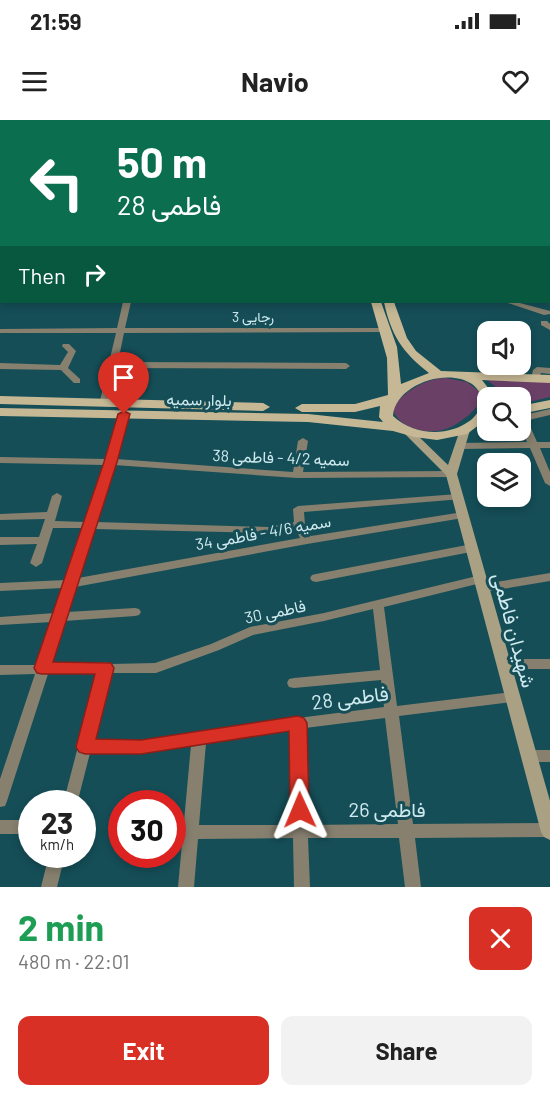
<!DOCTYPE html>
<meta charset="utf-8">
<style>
:root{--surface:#fff;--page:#f2f2f2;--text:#222;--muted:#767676;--accent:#d93025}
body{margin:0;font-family:Barlow,Vazirmatn,sans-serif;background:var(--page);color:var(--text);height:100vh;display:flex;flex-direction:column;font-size:22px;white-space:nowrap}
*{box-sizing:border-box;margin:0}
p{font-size:20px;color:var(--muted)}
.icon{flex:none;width:33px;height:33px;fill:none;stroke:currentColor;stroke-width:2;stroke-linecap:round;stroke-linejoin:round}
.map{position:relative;height:767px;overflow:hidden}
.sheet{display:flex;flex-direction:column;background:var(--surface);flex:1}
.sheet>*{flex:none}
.top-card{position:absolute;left:0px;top:0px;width:550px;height:183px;box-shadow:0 3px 9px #0003;background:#0b6e4f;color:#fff;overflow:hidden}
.fabs{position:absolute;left:477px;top:201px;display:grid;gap:12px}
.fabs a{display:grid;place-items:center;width:54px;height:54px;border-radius:12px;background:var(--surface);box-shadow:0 3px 9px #0003;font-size:30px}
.speed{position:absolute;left:18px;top:670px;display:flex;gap:12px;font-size:30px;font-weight:700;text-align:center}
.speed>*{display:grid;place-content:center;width:78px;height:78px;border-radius:50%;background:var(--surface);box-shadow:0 3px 9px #0003;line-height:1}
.speed small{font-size:15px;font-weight:400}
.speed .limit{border:9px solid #d22;background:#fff;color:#111}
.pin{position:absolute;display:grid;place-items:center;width:51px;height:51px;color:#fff;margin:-62px -26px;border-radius:50% 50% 50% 0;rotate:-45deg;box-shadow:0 0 6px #0007}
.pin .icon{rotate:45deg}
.me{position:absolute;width:66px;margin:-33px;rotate:359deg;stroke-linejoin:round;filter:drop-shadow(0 0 4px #0008)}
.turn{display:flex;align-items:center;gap:21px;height:126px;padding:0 18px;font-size:27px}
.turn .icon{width:78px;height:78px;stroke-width:2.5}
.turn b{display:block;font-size:42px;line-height:51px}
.then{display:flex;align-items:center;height:57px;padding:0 18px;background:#0003;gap:12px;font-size:22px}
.round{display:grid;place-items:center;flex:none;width:63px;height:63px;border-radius:12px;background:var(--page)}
.overview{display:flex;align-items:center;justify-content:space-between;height:102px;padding:0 18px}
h1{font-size:36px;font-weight:700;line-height:45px;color:#1e9e55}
.action{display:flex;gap:12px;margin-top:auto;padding:12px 18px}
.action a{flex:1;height:69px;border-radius:12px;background:var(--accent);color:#fff;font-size:24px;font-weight:700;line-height:69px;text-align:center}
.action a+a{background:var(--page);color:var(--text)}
.status{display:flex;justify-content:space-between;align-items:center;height:42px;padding:0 30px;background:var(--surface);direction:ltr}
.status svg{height:16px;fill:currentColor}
header{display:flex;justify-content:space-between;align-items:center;height:78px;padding:0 18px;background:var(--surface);font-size:27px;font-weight:700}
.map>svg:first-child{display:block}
.green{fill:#6a4067}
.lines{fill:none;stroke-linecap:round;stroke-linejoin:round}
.minor{fill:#87806f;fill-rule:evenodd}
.tertiary{fill:#87806f;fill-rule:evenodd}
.secondary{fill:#aaa084;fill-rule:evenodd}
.primary{fill:#c6b895;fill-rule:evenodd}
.route{fill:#d93025;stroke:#8d1f18;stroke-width:1.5}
.labels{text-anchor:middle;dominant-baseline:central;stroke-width:6;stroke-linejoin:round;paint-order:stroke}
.far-street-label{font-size:14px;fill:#cfeaef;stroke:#154e57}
.street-label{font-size:16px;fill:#cfeaef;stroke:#154e57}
.near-street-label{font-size:20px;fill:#cfeaef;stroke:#154e57}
</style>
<div class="status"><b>21:59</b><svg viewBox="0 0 49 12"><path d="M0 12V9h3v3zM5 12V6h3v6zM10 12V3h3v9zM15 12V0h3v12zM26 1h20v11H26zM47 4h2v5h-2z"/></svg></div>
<header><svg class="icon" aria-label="menu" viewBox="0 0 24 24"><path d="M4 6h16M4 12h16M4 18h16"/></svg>Navio<svg class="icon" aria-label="heart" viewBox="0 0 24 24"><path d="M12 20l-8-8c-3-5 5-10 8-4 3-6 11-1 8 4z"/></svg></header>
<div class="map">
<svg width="550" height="767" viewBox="0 0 550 767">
<rect width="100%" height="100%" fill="#154e57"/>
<g class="green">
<path d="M446,258L467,262L482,274C483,287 458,305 446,309C428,315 398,309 393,289C402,271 428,258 446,258Z"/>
<path d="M486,259L550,261V277L521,284L520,278L502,277L497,268Z"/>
</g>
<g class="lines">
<g class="minor">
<path d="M16,0H23L13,2Z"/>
<path d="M201,0L223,2H203Z"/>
<path d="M430,0H435L429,2Z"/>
<rect x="0" y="2" width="2" height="4"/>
<rect x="549" y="2" width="1" height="4"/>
<rect x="0" y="14" width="2" height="4"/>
<rect x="549" y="61" width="1" height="4"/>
<rect x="0" y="88" width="2" height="4"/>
<rect x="0" y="121" width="2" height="5"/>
<rect x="0" y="145" width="2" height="4"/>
<rect x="0" y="174" width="2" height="4"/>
<path d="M123,182H131L125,208H385L389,210L385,212L124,213L118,242L346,243L350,246L346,249L117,248L110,281L105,284L100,281L116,213H0V209L117,208Z"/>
<path d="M505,182H516L550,191V194L544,195Z"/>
<path d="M541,201H547L550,204V210L541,205Z"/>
<path d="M63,224H69L76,231L68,248L80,259V263H74L61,250L0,249V243L60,245L68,232L62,226Z"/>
<path d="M537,247L550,248V254L541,253L538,260H532L531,258L533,250Z"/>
<path d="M124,291L129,294L116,339L293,352L298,321L303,318L308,321L303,352L451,351L456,354L451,357L297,358L114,345L96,402L268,407L294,402L293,389L298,386L458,374L462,375L463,377L462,379L304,392L305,405L311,416L463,392L468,395L463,398L307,424L75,467L67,492L135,488L139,489L141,492L139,495L135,496L64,501L51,544H100L105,542L110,544L155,543L211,524L250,507L324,493L481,455L485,456L487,459L485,462L384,487L397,586L513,572L518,573L520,577L518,581L513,582L399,596L413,704L550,703V717L415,718L421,767H405L399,718H308L310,767H294L293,718L198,719L194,767H178L191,625L141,633H90L77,684H63L97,554H48L7,681L5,686L0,687V659L35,554L0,555V545H38L52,502L0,505V497L55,493L63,468L0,471V463L66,460L83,408H53L42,443L36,447L30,443L37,424L0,425V417H39L45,399L0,400V394L47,392L52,376L57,373L62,376L55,401L85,402L104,345L0,343V337L106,339L119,294ZM94,409L268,413L296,409L300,418L78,458ZM373,489L380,550L294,558L289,559L287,563L289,567L294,568L381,560L384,587L298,598L141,621H93L110,553H156L219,530L253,515L324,501ZM385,598L398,704L308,705L305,608ZM291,610L293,705H199L206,623Z"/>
<path d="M522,296L527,299L537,322H550V328H540L550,352V366L545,363L530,328L460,329L455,326L460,323L527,322L520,306V297Z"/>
<path d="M472,424L476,425L478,428L476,431L316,462L312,461L310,458L312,455L316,454Z"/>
<path d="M550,453V461L484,472L480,471L478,468L480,465L484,464Z"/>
<path d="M504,539H550V549H504L499,547L498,544L499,541Z"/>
<path d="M529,630H550V642H529L524,640L522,636L524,632Z"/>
<rect x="0" y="700" width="32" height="14"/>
<path d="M49,735H65L57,767H41Z"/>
</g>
<path class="tertiary" d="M550,289V295L520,302V296Z"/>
<g class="secondary">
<path d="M328,0H334L336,2H329Z"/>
<path d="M356,0H362L364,2H357Z"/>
<rect x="549" y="148" width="1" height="5"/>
<path d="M465,307L470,310L457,354L550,681V720L544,717L541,712L446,355L403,312L404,310H412L448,345L460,310Z"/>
</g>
<g class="primary">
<rect x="0" y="65" width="2" height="6"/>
<rect x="549" y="71" width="1" height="6"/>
<rect x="549" y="82" width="1" height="6"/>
<path d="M371,182H381L397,227L401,264L429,253C402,232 391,215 384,182H394L407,218L416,231L441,251L550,255V263L482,260L496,278H488V281C481,277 478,268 472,264C447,247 395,265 393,296C414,315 447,318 471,300C477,295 480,287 488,284V298L467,314L437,320L414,317L393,311L308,302L0,296V288L308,294L383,302L379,297L380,286L355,292H302L295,288L302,284H355L388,275L387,238Z"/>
<path d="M0,276L263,283L270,287L263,291L0,284Z"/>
<path d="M550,280V288L520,294V286Z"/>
</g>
</g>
<path class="route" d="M124,291L130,294L117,342L53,542L111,543L114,548L96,619L141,620L298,596L304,598L307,603L309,690L306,696L300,698L293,696L290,690L289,611L141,634H85L79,632L76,627L95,554H42L37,553L34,548L104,342L118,294Z"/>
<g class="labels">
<g class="far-street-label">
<text x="253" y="196">رجایی 3</text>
</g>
<g class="street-label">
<text transform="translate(199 279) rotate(1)">بلوار سمیه</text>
<text transform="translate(281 337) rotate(2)">سمیه 4/2 - فاطمی 38</text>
<text transform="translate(263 412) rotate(-10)">سمیه 4/6 - فاطمی 34</text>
<text transform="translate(275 491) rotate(-12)">فاطمی 30</text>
</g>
<g class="near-street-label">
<text transform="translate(515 510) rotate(75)">شهیدان فاطمی</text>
<text transform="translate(350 577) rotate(-7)">فاطمی 28</text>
<text x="387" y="689">فاطمی 26</text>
</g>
</g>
</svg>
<div class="fabs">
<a><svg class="icon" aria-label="sound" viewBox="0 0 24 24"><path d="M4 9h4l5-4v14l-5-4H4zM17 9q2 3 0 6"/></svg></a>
<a><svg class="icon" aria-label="search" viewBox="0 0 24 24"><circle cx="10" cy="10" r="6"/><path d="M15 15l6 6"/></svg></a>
<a><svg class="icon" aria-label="layers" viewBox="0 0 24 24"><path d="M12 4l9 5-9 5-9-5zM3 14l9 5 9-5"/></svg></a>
</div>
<div class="speed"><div>23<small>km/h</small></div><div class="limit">30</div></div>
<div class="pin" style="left:124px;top:294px;background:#d93025"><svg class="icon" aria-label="arrive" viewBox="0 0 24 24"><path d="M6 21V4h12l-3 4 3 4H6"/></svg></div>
<svg class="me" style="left:300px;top:690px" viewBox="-20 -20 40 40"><path d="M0-17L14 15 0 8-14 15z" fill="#d93025" stroke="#fff" stroke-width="4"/></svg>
<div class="top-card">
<div class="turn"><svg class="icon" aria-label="left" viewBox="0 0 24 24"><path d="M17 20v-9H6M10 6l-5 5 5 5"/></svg><div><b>50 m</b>فاطمی 28</div></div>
<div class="then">Then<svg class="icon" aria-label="right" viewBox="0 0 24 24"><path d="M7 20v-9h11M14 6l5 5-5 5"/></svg></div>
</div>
</div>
<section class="sheet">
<div class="overview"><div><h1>2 min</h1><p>480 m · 22:01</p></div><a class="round" style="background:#d93025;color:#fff"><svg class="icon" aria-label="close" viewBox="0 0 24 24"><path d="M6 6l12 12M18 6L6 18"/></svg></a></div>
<div class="action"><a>Exit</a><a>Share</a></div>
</section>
